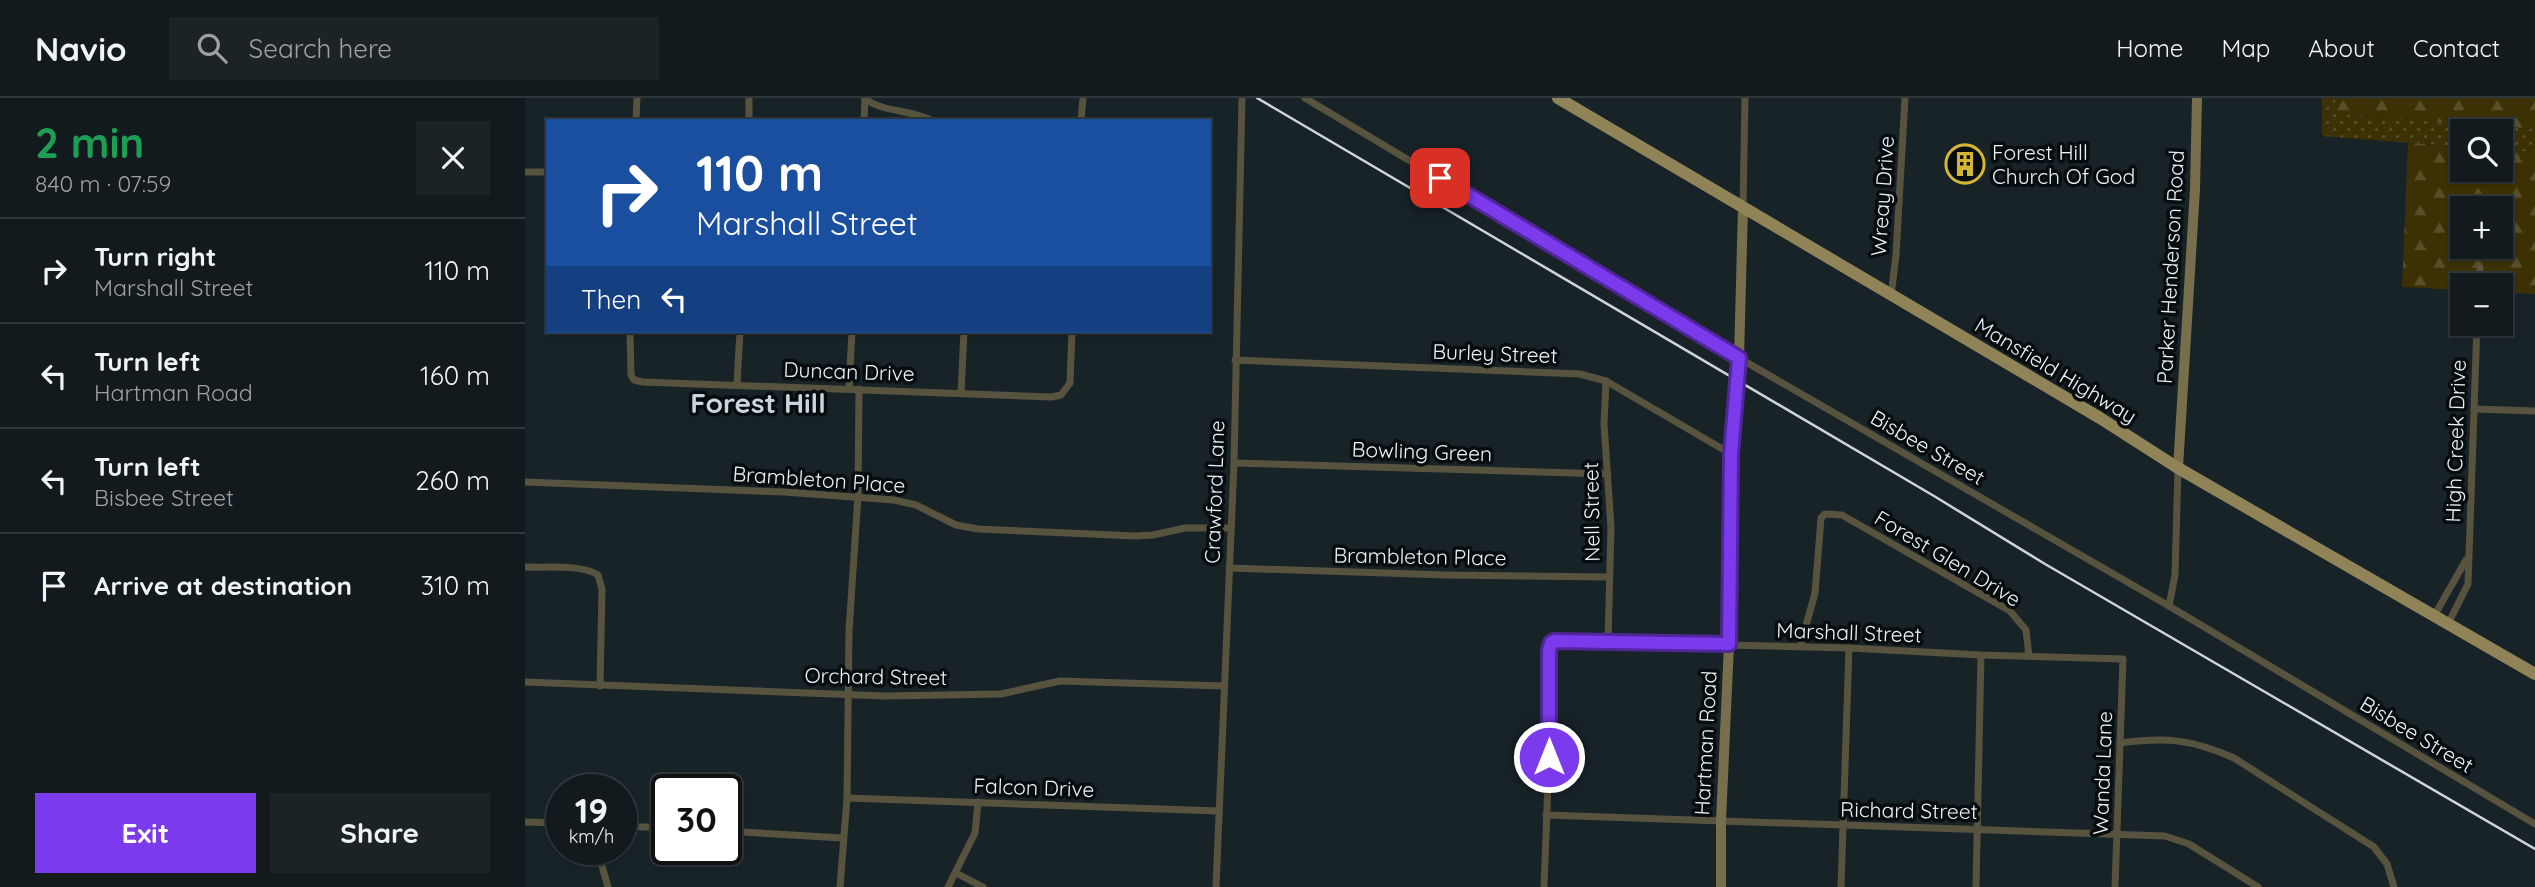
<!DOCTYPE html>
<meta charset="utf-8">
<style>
:root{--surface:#121a1e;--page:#1b2327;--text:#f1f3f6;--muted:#9ca1a4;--line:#31383c;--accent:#7c3aed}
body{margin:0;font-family:Quicksand,sans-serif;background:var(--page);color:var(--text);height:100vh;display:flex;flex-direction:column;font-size:26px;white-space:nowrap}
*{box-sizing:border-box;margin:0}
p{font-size:23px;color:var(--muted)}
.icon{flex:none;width:38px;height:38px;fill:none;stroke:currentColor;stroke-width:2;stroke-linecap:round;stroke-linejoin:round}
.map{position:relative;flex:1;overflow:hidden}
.sheet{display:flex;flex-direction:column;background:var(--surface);width:525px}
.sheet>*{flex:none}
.hud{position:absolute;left:21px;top:21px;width:665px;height:214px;border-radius:0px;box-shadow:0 2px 5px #0004,0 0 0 2px var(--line);background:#1a4fa0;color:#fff;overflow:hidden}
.controls{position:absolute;left:1925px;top:21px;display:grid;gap:14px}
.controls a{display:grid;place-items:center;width:63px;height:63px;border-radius:0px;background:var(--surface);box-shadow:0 2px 5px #0004,0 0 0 2px var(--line);font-size:35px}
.speed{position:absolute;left:21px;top:676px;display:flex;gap:14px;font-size:35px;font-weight:700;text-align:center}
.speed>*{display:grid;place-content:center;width:91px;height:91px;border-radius:50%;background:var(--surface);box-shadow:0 2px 5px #0004,0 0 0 2px var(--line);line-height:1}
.speed small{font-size:18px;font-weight:400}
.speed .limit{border:4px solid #111;border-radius:10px;background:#fff;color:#111}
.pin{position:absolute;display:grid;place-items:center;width:60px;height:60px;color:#fff;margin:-30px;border-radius:14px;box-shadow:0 4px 10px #0006}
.me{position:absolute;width:77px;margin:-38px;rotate:0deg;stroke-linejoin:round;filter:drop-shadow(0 0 5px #0008)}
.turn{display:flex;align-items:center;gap:24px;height:147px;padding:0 35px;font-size:32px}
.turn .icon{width:91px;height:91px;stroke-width:2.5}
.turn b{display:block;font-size:49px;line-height:60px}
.then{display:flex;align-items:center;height:66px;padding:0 35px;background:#0003;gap:14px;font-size:26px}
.round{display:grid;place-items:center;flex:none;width:74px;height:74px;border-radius:0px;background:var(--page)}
.head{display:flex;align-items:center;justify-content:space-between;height:119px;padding:0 35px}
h1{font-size:42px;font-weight:800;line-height:52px;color:#1e9e55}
.primary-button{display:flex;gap:14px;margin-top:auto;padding:14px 35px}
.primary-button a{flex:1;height:80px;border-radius:0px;background:var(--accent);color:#fff;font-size:28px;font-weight:800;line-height:80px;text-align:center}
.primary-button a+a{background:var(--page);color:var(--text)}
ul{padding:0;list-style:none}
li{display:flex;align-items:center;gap:21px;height:105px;padding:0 35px;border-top:2px solid var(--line)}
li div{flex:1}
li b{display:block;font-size:26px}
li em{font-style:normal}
header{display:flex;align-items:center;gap:42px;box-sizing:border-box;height:98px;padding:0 35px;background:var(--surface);border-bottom:2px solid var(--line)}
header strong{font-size:33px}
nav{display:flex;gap:38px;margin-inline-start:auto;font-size:24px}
.search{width:490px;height:63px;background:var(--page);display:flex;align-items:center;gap:18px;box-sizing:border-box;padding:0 24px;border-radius:0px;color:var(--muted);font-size:26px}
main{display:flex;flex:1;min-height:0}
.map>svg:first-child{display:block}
.grass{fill:url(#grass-dots)}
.forest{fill:url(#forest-firs);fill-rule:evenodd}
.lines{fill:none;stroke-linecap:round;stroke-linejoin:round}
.street{stroke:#58533e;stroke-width:7}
.secondary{stroke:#776e4c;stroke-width:10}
.primary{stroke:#8f8357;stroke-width:12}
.rail{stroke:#cdd5d8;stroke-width:2.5}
.route-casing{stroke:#51269a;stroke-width:18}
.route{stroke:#7c3aed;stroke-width:12}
.labels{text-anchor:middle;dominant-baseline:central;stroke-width:7;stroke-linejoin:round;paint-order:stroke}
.poi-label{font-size:21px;fill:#ebf2f5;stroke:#070c0e;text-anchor:start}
.street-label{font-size:21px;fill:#ebf2f5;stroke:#070c0e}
.district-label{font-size:28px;font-weight:bold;fill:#c9d7dd;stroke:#070c0e}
</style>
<header>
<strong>Navio</strong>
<div class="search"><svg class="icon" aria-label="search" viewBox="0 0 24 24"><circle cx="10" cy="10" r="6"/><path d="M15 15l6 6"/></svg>Search here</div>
<nav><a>Home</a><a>Map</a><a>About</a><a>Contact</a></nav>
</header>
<main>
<section class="sheet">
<div class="head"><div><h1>2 min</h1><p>840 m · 07:59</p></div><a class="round"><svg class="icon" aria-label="close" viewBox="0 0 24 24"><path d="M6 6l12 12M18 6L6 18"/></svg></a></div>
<ul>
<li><svg class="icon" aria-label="right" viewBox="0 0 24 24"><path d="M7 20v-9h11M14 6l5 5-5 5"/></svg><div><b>Turn right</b><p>Marshall Street</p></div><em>110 m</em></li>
<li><svg class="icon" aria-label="left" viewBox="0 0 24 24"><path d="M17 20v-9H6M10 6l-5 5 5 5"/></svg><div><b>Turn left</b><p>Hartman Road</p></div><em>160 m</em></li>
<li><svg class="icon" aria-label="left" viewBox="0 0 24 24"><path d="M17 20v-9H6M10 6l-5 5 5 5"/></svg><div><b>Turn left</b><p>Bisbee Street</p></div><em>260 m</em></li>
<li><svg class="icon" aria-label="arrive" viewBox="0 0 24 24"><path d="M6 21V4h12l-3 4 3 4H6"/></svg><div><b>Arrive at destination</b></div><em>310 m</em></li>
</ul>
<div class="primary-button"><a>Exit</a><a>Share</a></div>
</section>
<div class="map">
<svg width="2010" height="789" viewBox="0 0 2010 789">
<defs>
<pattern id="grass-dots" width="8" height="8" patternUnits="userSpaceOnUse" patternTransform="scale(1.75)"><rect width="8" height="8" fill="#3c3104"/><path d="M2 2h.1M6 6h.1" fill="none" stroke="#584f29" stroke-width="1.8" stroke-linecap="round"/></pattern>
<pattern id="forest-firs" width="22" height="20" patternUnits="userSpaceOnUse" patternTransform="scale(1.75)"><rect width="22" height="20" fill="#3c3104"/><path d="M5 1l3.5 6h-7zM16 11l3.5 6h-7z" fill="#584f29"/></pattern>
</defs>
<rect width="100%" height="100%" fill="#182328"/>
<path class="grass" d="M1797,0H1810V16L2010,31V54L1976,52V33H1937V49L1797,38Z"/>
<g class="forest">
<path d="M1810,0H2010V31L1810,16Z"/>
<path d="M1883,45L1937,49V72H1976V52L2010,54V196L1976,194V187H1937V192L1877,189ZM1937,110H1976V149H1937Z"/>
</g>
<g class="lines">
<g class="street">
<path d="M780,0L1214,260L1644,508L2010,726"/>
<path d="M340,1C360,15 386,11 408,23"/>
<path d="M111,23L112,0"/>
<path d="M224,23V0"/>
<path d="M339,23L340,0"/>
<path d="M556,23L558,0"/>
<path d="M0,74H23"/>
<path d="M1218,109L1220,0"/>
<path d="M1954,187L1955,170"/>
<path d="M1366,198L1371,157L1380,0"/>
<path d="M105,233L106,277L109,282L118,284L527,299L536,297L545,285L547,233"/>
<path d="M710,262L1055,276L1081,283L1206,356"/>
<path d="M1081,283L1079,326L1086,429L1083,544"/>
<path d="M212,286L215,233"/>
<path d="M324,291L327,233"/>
<path d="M436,295L439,233"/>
<path d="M1949,311L2010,313"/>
<path d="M709,365L1083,376"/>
<path d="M0,384L259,394L369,402L391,407L431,427L453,431L611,438L628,437L660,430H705"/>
<path d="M0,469C20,470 57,466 73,477L77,491L75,588"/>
<path d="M704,470L921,477L1084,479"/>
<path d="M1644,508L1650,477L1653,370"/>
<path d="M1909,518L1941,462"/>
<path d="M1923,526L1943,486L1952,226"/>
<path d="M1275,549L1290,495L1296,420L1300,416L1317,417L1485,513L1501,532L1504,558"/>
<path d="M0,584L360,598L476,596L535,583L700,588"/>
<path d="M1595,645C1641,639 1666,641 1709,660L1849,749L1862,766L1869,789"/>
<path d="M54,686L55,691"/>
<path d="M322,700L694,713"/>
<path d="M1021,717L1640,738L1664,746L1733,789"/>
<path d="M0,724L37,725"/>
<path d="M96,728L142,730"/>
<path d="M201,733L317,740"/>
<path d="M72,751L83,789"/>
<path d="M431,775L458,789"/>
<path d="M315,789L322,700L324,533L333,398L334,291"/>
<path d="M423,789L450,735L453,704"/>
<path d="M691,789L709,365L717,0"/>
<path d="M1019,789L1024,659V553L1026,545L1029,543L1324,550L1456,557L1598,561L1590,789"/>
<path d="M1316,789L1324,550"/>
<path d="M1451,789L1456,557"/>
</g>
<g class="secondary">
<path d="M1653,370L1670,91L1672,0"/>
<path d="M1196,789V723L1204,546L1206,356L1214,260L1218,109"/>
</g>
<path class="primary" d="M1033,0L1575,320L1653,370L2010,576"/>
<path class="rail" d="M732,0L1409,398L1520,466L2010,751"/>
</g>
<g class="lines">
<g class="route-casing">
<path id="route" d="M915,80L1214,260L1206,356L1204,546L1029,543L1026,545L1024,553V659"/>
</g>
<use href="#route" class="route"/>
</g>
<defs>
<g id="building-ring" transform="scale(2.0125)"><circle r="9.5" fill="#070c0e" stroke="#d4b635" stroke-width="1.5"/><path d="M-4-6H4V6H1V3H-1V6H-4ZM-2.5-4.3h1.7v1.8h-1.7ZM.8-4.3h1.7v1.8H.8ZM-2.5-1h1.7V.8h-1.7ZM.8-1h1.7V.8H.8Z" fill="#d4b635"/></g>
</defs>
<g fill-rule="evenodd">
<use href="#building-ring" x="1440" y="66"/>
</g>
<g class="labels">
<g class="poi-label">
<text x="1467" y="54">Forest Hill<tspan x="1467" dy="24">Church Of God</tspan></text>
</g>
<g class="street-label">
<text transform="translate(1357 98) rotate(-86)">Wreay Drive</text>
<text transform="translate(1645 169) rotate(-87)">Parker Henderson Road</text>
<text transform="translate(970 255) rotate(2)">Burley Street</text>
<text transform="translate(1531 272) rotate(31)">Mansfield Highway</text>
<text transform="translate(324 273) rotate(2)">Duncan Drive</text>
<text transform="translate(1930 343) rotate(-88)">High Creek Drive</text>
<text transform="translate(1403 349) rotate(30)">Bisbee Street</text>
<text transform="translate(897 353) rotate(2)">Bowling Green</text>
<text transform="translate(294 381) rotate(4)">Brambleton Place</text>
<text transform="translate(689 394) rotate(-88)">Crawford Lane</text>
<text transform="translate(1066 414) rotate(-91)">Nell Street</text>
<text transform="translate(895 458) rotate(1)">Brambleton Place</text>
<text transform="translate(1423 460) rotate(31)">Forest Glen Drive</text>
<text transform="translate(1324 534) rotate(2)">Marshall Street</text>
<text transform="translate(351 578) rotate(1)">Orchard Street</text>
<text transform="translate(1892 636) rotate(31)">Bisbee Street</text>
<text transform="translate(1180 645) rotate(-87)">Hartman Road</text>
<text transform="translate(1577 675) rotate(-88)">Wanda Lane</text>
<text transform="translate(509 689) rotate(2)">Falcon Drive</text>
<text transform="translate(1384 712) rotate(1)">Richard Street</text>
</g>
<g class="district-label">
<text x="233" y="304">Forest Hill</text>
</g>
</g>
</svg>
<div class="controls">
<a><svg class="icon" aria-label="search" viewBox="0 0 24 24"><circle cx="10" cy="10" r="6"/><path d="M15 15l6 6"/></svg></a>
<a>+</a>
<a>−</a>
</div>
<div class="speed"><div>19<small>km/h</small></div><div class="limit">30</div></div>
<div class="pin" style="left:915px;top:80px;background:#d93025"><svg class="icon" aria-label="arrive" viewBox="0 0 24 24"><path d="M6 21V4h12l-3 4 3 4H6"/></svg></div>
<svg class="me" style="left:1024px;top:659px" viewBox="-20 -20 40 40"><circle r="17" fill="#7c3aed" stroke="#fff" stroke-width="3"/><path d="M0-11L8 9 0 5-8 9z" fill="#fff"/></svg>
<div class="hud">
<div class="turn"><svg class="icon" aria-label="right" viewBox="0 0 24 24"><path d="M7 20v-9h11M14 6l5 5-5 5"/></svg><div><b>110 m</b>Marshall Street</div></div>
<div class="then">Then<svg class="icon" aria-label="left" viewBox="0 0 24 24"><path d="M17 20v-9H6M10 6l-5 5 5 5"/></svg></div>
</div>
</div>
</main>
